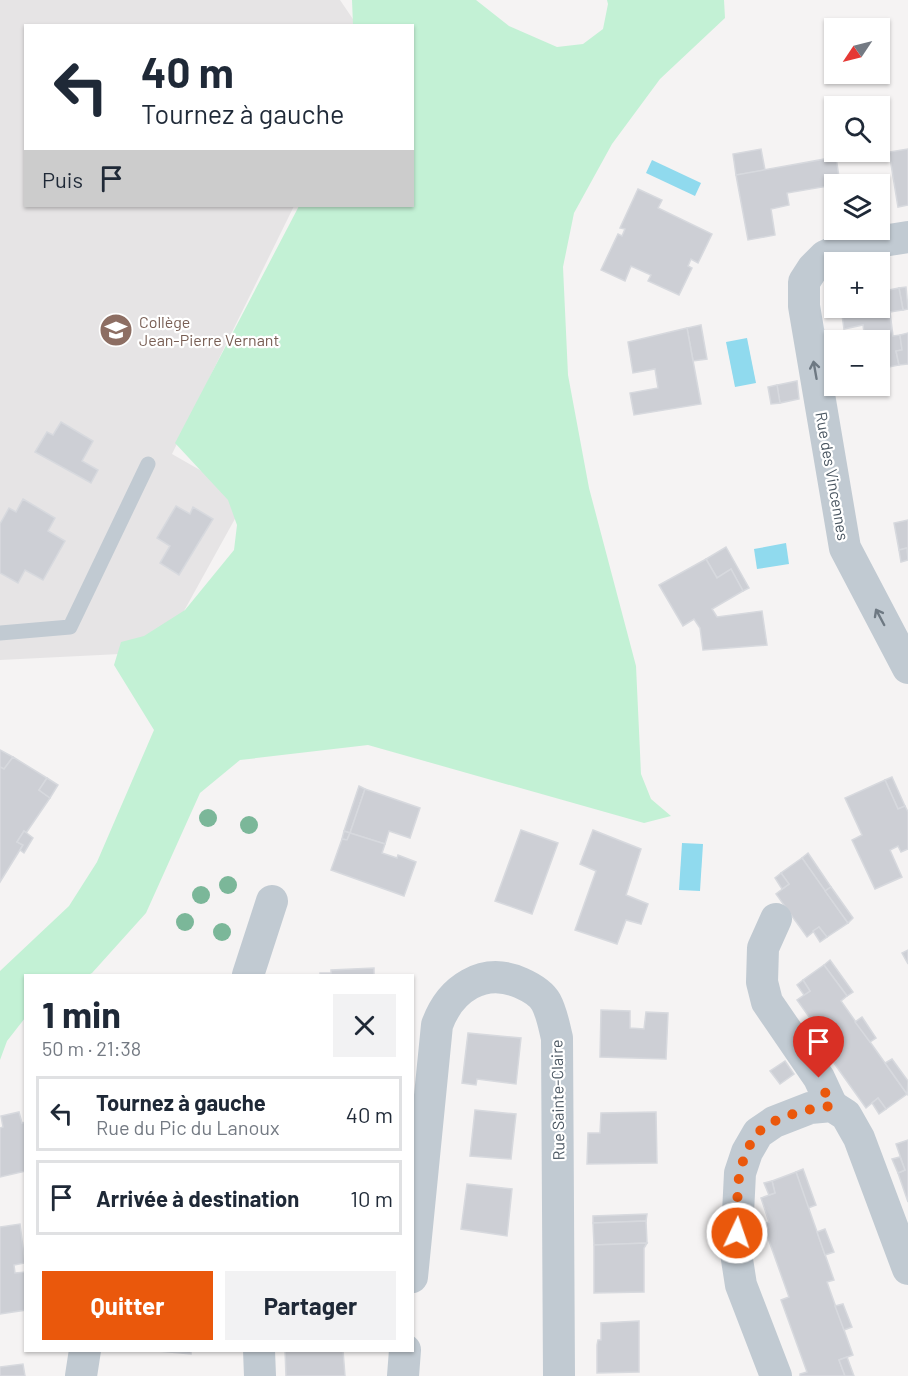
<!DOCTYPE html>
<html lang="fr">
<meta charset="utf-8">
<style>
:root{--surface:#fff;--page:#f2f2f3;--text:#1f2937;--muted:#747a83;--line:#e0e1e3;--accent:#ea580c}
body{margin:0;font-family:Barlow,sans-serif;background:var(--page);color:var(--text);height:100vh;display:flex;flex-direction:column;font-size:22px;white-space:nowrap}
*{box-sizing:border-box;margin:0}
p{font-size:20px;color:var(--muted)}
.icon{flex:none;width:33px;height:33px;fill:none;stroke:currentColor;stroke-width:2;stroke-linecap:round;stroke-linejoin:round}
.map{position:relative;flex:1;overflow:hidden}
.details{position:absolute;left:24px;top:974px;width:390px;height:378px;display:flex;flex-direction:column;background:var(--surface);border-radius:0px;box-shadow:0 2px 4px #0004}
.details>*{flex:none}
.guide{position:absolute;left:24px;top:24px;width:390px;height:183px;border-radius:0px;box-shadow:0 2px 4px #0004;background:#fff;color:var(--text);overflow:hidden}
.needle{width:39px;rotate:235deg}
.tools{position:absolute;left:824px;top:18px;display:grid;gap:12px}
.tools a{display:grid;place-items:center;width:66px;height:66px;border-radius:0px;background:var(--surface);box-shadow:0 2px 4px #0004;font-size:30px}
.pin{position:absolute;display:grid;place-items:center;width:51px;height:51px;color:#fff;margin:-62px -26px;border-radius:50% 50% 50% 0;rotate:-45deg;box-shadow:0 0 6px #0007}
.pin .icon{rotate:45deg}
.me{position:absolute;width:66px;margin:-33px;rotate:3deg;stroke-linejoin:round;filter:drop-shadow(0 0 4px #0008)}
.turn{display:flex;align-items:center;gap:21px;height:126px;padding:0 18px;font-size:27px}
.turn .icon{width:78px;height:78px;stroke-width:2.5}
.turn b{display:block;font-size:42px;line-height:51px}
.then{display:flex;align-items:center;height:57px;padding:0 18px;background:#0003;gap:12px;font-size:22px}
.round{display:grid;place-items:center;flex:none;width:63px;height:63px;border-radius:0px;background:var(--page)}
.summary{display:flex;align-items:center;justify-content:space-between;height:102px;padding:0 18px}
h1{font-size:36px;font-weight:700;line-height:45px}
.button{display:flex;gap:12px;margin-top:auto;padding:12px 18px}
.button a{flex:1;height:69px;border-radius:0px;background:var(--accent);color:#fff;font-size:24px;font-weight:700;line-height:69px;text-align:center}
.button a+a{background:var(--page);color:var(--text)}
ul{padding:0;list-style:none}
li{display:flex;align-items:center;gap:18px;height:75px;margin:0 12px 9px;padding:0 6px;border:3px solid var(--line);border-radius:0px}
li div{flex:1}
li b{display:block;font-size:22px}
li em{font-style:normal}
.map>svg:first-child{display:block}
.education{fill:#e6e4e5}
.green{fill:#c3f1d5}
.water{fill:#90daee}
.building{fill:#cdcfd5;stroke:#d7d9de;stroke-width:1.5}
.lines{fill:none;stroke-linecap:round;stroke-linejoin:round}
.service{stroke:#c1cad2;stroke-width:15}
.minor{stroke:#c1cad2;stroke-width:32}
.tree{fill:#7bb799}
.oneway{stroke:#6e7983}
.route{stroke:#ea580c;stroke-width:10;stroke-dasharray:0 18}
.labels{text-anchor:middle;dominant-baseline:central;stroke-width:4.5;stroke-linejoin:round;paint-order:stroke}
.education-label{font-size:16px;fill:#785e54;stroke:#fff;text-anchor:start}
.street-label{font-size:16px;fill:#4a5661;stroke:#fff}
</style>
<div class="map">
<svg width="908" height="1376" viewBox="0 0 908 1376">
<rect width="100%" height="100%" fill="#f5f3f3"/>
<path class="education" d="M0,0H340L357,25L26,26V206H294L172,454L247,497L179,620L120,654L0,660Z"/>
<path class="green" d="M352,0H476L509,26L557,47L583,44L603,29L608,4L607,0H724L725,18L660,79L612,144L574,213L563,267L568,375L589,488L636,666L641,774L651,799L671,816L644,823L368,745L240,760L200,793L146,913L92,973L88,975H26L25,1018L7,1041L0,1060V971L69,906L97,862L154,730L114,665L121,642L144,636L185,610L234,550L237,525L228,500L175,443L299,206H412V26L353,25Z"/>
<g class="water">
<path d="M652,160L701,183L695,196L646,173Z"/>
<path d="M747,338L756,383L735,387L726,342Z"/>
<path d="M786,543L789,564L757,569L754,549Z"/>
<path d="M682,843L703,844L700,891L679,890Z"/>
</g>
<g class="building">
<path d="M761,149L765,170L736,175L733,154Z"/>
<path d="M908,149V205L898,207L889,152Z"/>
<path d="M836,157L840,184L787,193L789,205L771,209L775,235L748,240L736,175Z"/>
<path d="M638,189L662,200L658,208L712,234L698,263L691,259L688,266L692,268L679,295L648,281L651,275L631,266L625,281L601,270L618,234L622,236L625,229L620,228Z"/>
<path d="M906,287L908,309L903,310L899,288Z"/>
<path d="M899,288L903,310L890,312L893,336L900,335L902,350L896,351L899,365L879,369V340H865L863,325L844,329L841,308H879V292Z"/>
<path d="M701,325L707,359L693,361L687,328Z"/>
<path d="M687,328L701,404L634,415L630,393L658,388L655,369L633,373L628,342Z"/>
<path d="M908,333V364L899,365L896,351L902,350L900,335Z"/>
<path d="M834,351V365L831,366L829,352Z"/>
<path d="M797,381L799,399L780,403L777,385Z"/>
<path d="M777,385L780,403L771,404L768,387Z"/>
<path d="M835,386H878L836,393Z"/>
<path d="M61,422L93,441L82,461L98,470L91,483L35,452L47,432L53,435Z"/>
<path d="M23,499L55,518L48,531L65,541L43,580L25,570L18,583L0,573V524L9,508L16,512Z"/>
<path d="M176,506L190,514L193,507L213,519L179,575L160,563L170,546L157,538Z"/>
<path d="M908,520V552L907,548L899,550L894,523Z"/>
<path d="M726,547L749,588L743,591L731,569L717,578L706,559Z"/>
<path d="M907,548L908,560L901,562L899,550Z"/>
<path d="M706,559L717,578L731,569L743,591L712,609L717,617L762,611L767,645L703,650L700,628L694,619L683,626L659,585Z"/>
<path d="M0,750L13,757L4,769L0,767Z"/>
<path d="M13,757L47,778L39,790L50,798L26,833L24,831L17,842L23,845L0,882V767L4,769Z"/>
<path d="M892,777L905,806L898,809L885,780Z"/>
<path d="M47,778L58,785L50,798L39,790Z"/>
<path d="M885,780L898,809L905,806L908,812V849L901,852L898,846L890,850L902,877L875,889L852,840L862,835L845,798Z"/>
<path d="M359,786L365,789L350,833L344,831Z"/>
<path d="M365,789L420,808L410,838L389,831L385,844L350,833Z"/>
<path d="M521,830L558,843L532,914L495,901Z"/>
<path d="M593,830L641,849L626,895L648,904L641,924L626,920L617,944L575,930L596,871L580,864Z"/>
<path d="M24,831L33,838L24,853L20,850L23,845L17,842Z"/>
<path d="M344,831L350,833L347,840L342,839Z"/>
<path d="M350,833L385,844L382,853L397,858L398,855L416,862L404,896L331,870L342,839L347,840Z"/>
<path d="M808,853L831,887L825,891L802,858Z"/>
<path d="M802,858L848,923L827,937L819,927L807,937L776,894L789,884L781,873Z"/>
<path d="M781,873L789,884L782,889L775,878Z"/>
<path d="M831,887L853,918L848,923L825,891Z"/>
<path d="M819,927L827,937L820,942L813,931Z"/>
<path d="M908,950V964L902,953Z"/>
<path d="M830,960L853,992L847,996L824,965Z"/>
<path d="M824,965L847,996L841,1001L907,1094L886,1109L878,1098L866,1108L806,1024L812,1021L797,1000L810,991L803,980Z"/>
<path d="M374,968V975H320V973H331V970Z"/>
<path d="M803,980L810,991L804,995L797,985Z"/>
<path d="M601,1010L630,1011V1028L644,1029L646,1012L668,1013L666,1059L600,1057Z"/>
<path d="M862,1017L876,1038L870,1042L855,1022Z"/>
<path d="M468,1033L521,1038L516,1084L477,1079L476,1085L462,1083Z"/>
<path d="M892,1059L908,1081L907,1094L885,1063Z"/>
<path d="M785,1061L794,1074L780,1084L770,1071Z"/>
<path d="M878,1098L886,1109L879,1114L872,1103Z"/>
<path d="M475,1110L516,1114L511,1159L470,1156Z"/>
<path d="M19,1112L22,1123L26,1122V1171L0,1177V1128L3,1127L1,1116Z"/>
<path d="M656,1112L657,1163L587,1164L588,1133H600L601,1113Z"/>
<path d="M908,1140V1202L898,1173L905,1170L896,1144Z"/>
<path d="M900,1157L905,1170L898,1173L892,1159Z"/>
<path d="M803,1169L816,1205L808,1208L796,1172Z"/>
<path d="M796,1172L834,1280L827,1282L853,1355L839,1360L845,1376H800V1374L807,1372L781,1300L789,1297L763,1224L769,1222L761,1198L775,1193L772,1181Z"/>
<path d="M772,1181L775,1193L769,1195L764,1183Z"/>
<path d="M467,1184L512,1189L507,1236L461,1229Z"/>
<path d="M647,1214L646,1221L593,1223V1216Z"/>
<path d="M646,1221L647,1243L594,1245L593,1223Z"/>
<path d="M20,1224L25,1263L14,1265L15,1273L26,1272V1310L0,1314V1227Z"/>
<path d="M825,1229L834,1252L825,1255L817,1232Z"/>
<path d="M647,1243L644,1248V1292L594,1293V1245Z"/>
<path d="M843,1304L852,1327L844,1330L835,1306Z"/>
<path d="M639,1321V1372L597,1373V1345L598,1340H601V1323Z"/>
<path d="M147,1350H191V1354Z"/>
<path d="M285,1350H343L345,1376H286Z"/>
<path d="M847,1357L854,1376H845L839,1360Z"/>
<path d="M23,1364L25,1376H0V1367Z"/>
</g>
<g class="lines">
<path class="service" d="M0,633L70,627L148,464"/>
<g class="minor">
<path d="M908,237L845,247L825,256L813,268L804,282V306L845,548L908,668"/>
<path d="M776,919L763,948L762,982L767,1002L819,1078L832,1106"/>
<path d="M248,975L272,901"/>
<path d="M412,1277L437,1025C450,989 483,966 521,983C530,987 541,993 546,1002C552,1013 554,1026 557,1038L559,1376"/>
<path d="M259,1350L260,1376"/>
<path d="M81,1376L85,1350"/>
<path d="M403,1376L405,1350"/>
<path d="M776,1376L741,1285L736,1253L740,1173L747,1152L758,1133L774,1122L810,1108L832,1106L846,1115L859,1138L908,1269"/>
</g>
</g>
<g class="tree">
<circle cx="208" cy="818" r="9"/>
<circle cx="249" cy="825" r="9"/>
<circle cx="228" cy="885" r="9"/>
<circle cx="201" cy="895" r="9"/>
<circle cx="185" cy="922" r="9"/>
<circle cx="222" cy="932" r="9"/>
</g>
<defs><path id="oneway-shaft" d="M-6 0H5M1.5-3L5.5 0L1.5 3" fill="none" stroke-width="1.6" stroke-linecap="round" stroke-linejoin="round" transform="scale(1.5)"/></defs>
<g class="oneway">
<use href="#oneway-shaft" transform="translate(815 370) rotate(-100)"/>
<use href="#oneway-shaft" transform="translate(880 617) rotate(-118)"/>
</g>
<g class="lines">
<path class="route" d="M737,1233C738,1213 736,1191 740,1172C743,1159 749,1143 758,1133C772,1117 811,1108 831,1106L819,1078"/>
</g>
<defs>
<g id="school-disc" transform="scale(1.725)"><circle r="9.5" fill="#8d6e63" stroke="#fff"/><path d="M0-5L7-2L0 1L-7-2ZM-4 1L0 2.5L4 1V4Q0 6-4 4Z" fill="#fff"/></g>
</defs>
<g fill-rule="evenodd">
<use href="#school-disc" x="116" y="330"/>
</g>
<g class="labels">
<g class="education-label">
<text x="139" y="321">Collège<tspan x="139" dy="18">Jean-Pierre Vernant</tspan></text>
</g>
<g class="street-label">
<text transform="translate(833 476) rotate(80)">Rue des Vincennes</text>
<text transform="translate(557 1100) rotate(-91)">Rue Sainte-Claire</text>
</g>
</g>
</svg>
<div class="tools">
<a><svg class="needle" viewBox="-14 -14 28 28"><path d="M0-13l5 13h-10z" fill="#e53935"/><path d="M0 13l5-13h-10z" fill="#747a83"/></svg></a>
<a><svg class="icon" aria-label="search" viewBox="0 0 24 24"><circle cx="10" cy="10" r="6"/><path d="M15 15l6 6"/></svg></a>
<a><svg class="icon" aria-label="layers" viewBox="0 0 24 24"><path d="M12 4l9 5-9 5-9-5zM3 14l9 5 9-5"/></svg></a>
<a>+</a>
<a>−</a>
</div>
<div class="pin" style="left:819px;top:1078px;background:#d93025"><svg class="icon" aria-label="arrive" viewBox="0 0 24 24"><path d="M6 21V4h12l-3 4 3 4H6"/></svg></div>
<svg class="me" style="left:737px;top:1233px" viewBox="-20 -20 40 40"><circle r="17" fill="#ea580c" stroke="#fff" stroke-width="3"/><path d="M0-11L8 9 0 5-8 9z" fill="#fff"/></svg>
<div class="guide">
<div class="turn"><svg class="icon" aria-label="left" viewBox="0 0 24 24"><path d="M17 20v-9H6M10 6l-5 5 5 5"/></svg><div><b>40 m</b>Tournez à gauche</div></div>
<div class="then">Puis<svg class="icon" aria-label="arrive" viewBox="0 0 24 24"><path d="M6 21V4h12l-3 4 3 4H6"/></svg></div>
</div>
<section class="details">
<div class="summary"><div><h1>1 min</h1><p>50 m · 21:38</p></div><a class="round"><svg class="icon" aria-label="close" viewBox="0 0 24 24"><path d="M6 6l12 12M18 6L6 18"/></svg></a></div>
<ul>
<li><svg class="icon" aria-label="left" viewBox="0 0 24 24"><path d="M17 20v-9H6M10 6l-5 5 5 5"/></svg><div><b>Tournez à gauche</b><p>Rue du Pic du Lanoux</p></div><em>40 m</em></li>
<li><svg class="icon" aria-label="arrive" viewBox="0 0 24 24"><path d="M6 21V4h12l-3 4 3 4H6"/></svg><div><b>Arrivée à destination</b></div><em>10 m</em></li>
</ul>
<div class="button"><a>Quitter</a><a>Partager</a></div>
</section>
</div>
